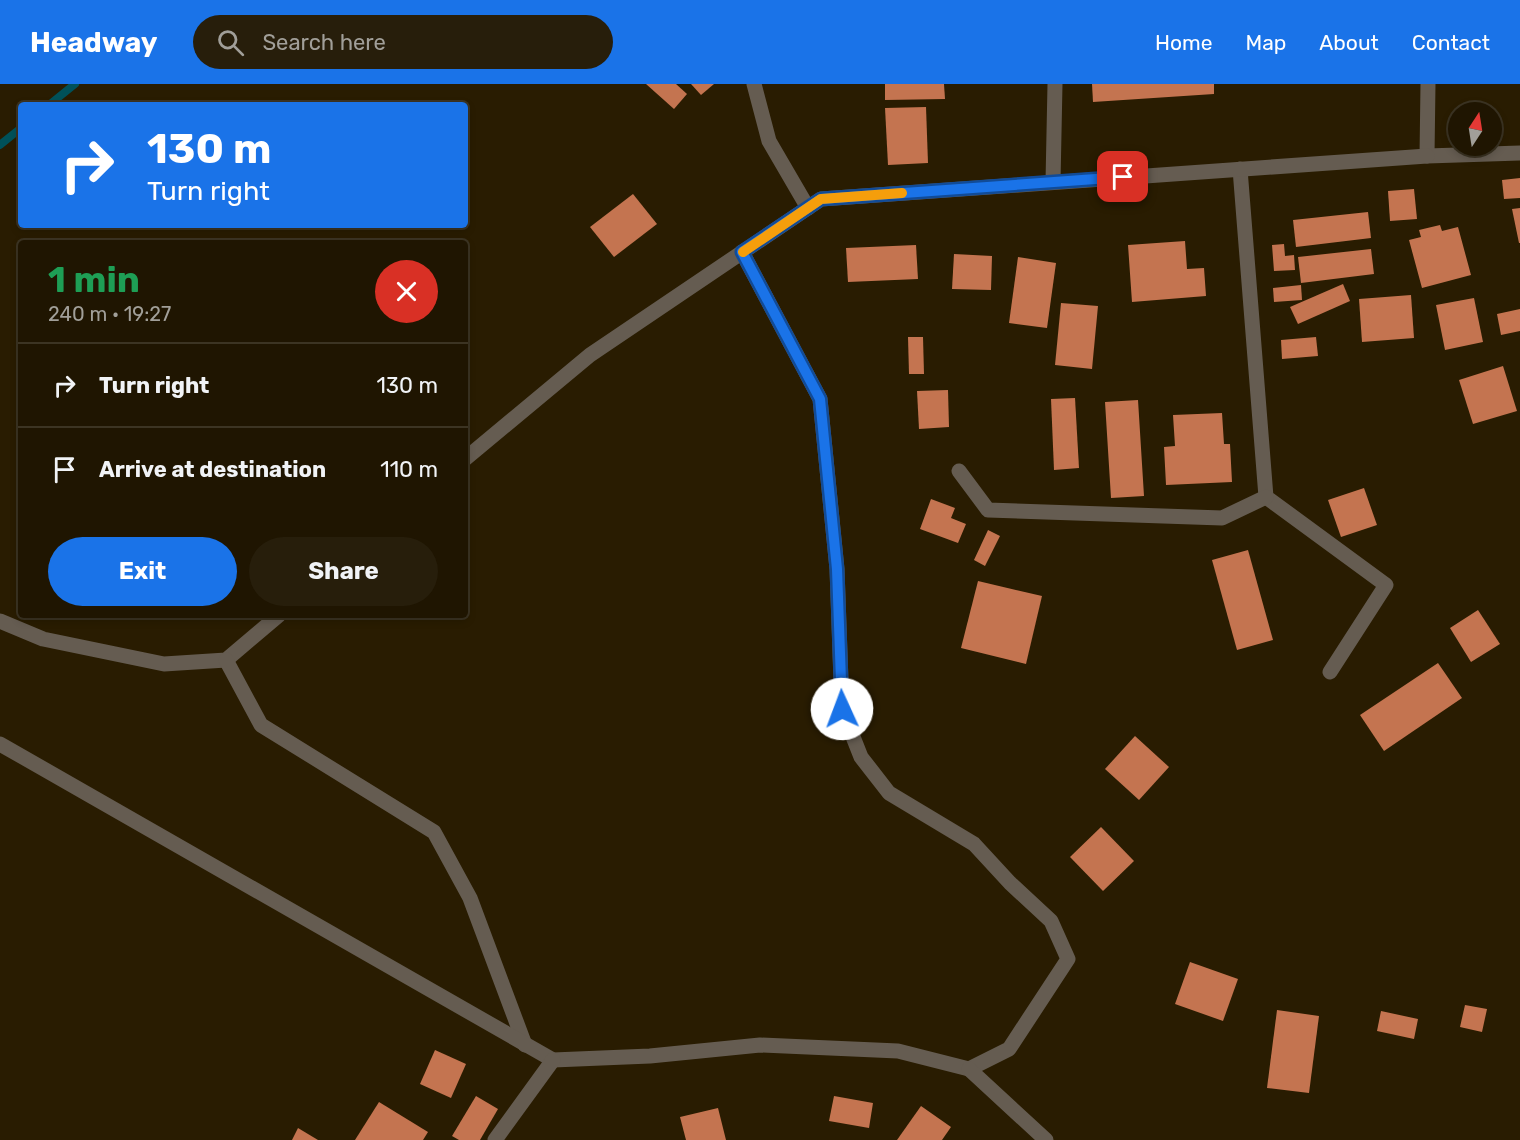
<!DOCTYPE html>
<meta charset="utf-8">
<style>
:root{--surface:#1f1501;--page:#271e0b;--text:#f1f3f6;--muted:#a19f99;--line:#3c3423;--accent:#1a73e8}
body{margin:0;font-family:Rubik,sans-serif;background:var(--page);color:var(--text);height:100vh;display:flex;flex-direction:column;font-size:22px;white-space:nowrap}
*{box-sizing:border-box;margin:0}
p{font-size:20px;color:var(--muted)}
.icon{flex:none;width:33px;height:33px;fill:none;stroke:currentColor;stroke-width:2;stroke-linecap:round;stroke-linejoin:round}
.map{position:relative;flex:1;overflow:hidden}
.side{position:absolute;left:18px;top:156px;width:450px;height:378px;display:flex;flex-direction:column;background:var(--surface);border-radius:6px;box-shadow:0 3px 9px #0003,0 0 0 2px var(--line)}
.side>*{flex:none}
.banner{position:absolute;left:18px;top:18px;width:450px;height:126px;border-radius:6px;box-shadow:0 3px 9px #0003,0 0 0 2px var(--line);background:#1a73e8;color:#fff;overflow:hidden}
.needle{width:39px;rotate:12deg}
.fabs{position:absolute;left:1448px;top:18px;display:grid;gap:12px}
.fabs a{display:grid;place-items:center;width:54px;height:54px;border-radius:50%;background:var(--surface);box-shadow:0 3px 9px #0003,0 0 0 2px var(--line);font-size:30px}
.pin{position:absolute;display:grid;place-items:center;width:51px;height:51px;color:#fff;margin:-26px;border-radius:12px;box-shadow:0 3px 9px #0006}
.me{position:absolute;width:66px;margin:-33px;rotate:358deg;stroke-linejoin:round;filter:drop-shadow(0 0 4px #0008)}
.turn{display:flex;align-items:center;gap:21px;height:126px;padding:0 30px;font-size:27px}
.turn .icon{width:78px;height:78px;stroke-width:2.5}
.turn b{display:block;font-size:42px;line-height:51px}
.round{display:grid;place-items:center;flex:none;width:63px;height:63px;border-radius:32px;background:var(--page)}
.head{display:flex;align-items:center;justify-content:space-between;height:102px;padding:0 30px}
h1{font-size:36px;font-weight:700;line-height:45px;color:#1e9e55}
.action{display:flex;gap:12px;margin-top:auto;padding:12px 30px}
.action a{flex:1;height:69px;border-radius:36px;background:var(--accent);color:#fff;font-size:24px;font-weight:700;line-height:69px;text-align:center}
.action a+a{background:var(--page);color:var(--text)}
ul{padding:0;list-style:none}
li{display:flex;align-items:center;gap:18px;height:84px;padding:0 30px;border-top:2px solid var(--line)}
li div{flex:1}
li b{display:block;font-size:22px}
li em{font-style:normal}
header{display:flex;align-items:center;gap:36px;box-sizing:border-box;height:84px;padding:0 30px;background:var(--accent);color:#fff}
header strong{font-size:28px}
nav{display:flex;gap:33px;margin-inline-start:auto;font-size:21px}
.search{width:420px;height:54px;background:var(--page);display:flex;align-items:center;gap:15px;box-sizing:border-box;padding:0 21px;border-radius:33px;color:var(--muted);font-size:22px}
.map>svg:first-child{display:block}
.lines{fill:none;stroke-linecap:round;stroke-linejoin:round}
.stream{stroke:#005159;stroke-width:8}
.building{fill:#c47450}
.minor{stroke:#655c51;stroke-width:15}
.route-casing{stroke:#114b97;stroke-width:15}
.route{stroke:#1a73e8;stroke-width:10}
.slow{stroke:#f59e0b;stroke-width:10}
</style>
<header>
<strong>Headway</strong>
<div class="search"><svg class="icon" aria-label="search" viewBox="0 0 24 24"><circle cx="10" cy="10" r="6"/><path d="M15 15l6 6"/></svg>Search here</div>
<nav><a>Home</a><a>Map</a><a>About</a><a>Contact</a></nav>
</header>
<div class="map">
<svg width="1520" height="1056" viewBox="0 0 1520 1056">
<rect width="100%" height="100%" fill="#291c01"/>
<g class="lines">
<g class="stream">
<path d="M49,21L75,0"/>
<path d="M0,61L21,44"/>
</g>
</g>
<g class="building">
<path d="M646,0H676L687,10L674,25Z"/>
<path d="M691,0H714L701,11Z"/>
<path d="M885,0H944L945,15L885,16Z"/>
<path d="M1092,0H1214V10L1093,18Z"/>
<path d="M926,23L928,79L888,81L885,24Z"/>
<path d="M1520,94V114L1504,115L1502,96Z"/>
<path d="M1414,105L1417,135L1390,137L1388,107Z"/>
<path d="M633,110L657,140L614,173L590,143Z"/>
<path d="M1520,124V159H1519L1512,125Z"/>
<path d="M1368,128L1371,154L1296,163L1293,136Z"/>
<path d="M1440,141L1442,147L1458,143L1471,191L1422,204L1409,156L1421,153L1419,146Z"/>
<path d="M1185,157L1187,185L1204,184L1206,212L1132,218L1128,161Z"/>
<path d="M1284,160L1285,172L1294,171L1295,186L1274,187L1272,161Z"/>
<path d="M916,161L918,195L848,198L846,164Z"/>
<path d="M1371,165L1374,190L1301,199L1298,173Z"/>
<path d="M954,170L992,172L991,206L952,205Z"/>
<path d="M1018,173L1056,179L1047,244L1009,239Z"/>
<path d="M1343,200L1350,217L1298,240L1290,223Z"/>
<path d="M1301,201L1302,216L1274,218L1273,204Z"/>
<path d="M1411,211L1414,254L1362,258L1359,215Z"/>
<path d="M1474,214L1483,258L1445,266L1436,221Z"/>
<path d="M1061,219L1098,222L1092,285L1055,281Z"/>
<path d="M1520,225V247L1501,251L1497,230Z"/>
<path d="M908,253H923L924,290H909Z"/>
<path d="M1316,253L1318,272L1282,275L1281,256Z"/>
<path d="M1503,282L1517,327L1473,340L1459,296Z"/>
<path d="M948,306L949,343L919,345L917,307Z"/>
<path d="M1075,314L1079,384L1054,386L1051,315Z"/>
<path d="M1138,316L1144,412L1111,414L1105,318Z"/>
<path d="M1222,329L1224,360H1230L1232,398L1166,401L1164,363L1175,362L1173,331Z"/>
<path d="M1364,404L1377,441L1341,453L1328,416Z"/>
<path d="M931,415L955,424L951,434L966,440L958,459L920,445Z"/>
<path d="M988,446L1000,452L985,482L974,476Z"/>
<path d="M1248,466L1273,556L1237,566L1212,476Z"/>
<path d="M978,497L1042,512L1026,580L961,564Z"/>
<path d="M1478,526L1500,560L1471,578L1450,544Z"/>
<path d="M1438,579L1462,614L1384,667L1360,631Z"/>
<path d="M1135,652L1169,683L1139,716L1105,685Z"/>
<path d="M1101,743L1134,777L1103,807L1070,773Z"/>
<path d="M1190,878L1238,895L1223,937L1175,920Z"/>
<path d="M1465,921L1487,925L1482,948L1460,943Z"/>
<path d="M1277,926L1319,932L1309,1009L1267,1004Z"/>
<path d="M1381,927L1418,935L1414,955L1377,947Z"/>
<path d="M435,966L466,980L451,1014L420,1000Z"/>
<path d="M476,1012L498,1025L480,1056H459L452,1052Z"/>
<path d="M834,1012L873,1019L869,1044L829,1037Z"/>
<path d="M379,1018L428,1048L423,1056H355Z"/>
<path d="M921,1022L951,1043L942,1056H897Z"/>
<path d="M718,1024L726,1056H686L680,1033Z"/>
<path d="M298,1044L318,1056H292Z"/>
</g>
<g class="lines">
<g class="minor">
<path d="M754,0L769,57L808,124"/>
<path d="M1428,0L1427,72L1520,69"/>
<path d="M1240,85L1266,413L1386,501L1330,588"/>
<path d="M1053,98L1055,0"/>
<path d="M465,375L590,271L821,115L1427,72"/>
<path d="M959,387L988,426L1222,434L1266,413"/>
<path d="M0,537L43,555L164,580L226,576L279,531"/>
<path d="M226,576L261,641L434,748L470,814L525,961"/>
<path d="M0,660L553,976L650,972L760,961L898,967L969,985L1009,965L1068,875L1051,837L1010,799L974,760L889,709L861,673L842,625L837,485L820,315L742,168"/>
<path d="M969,985L1046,1056"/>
<path d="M495,1056L553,976"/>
</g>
</g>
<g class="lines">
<g class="route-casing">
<path id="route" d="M842,625L837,485L820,315L742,168L821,115L1123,93"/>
</g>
<use href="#route" class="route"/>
<path class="slow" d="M743,168L821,115L902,109"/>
</g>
</svg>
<div class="fabs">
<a><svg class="needle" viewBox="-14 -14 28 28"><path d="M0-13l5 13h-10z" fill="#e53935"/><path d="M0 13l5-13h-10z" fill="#a19f99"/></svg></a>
</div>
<div class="pin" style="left:1123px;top:93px;background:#d93025"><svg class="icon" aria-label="arrive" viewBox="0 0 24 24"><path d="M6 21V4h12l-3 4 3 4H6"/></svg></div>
<svg class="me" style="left:842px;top:625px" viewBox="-20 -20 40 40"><circle r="19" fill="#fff"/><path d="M0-13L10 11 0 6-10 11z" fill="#1a73e8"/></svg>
<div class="banner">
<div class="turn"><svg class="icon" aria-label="right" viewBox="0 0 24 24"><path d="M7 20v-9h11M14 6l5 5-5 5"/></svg><div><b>130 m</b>Turn right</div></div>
</div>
<section class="side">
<div class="head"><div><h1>1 min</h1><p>240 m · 19:27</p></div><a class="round" style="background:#d93025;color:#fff"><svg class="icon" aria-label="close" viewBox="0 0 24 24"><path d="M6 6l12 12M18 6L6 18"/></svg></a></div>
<ul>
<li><svg class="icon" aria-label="right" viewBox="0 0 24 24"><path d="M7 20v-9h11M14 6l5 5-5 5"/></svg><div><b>Turn right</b></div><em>130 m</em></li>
<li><svg class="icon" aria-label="arrive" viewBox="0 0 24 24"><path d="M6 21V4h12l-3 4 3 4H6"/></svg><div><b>Arrive at destination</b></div><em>110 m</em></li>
</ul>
<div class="action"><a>Exit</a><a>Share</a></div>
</section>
</div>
